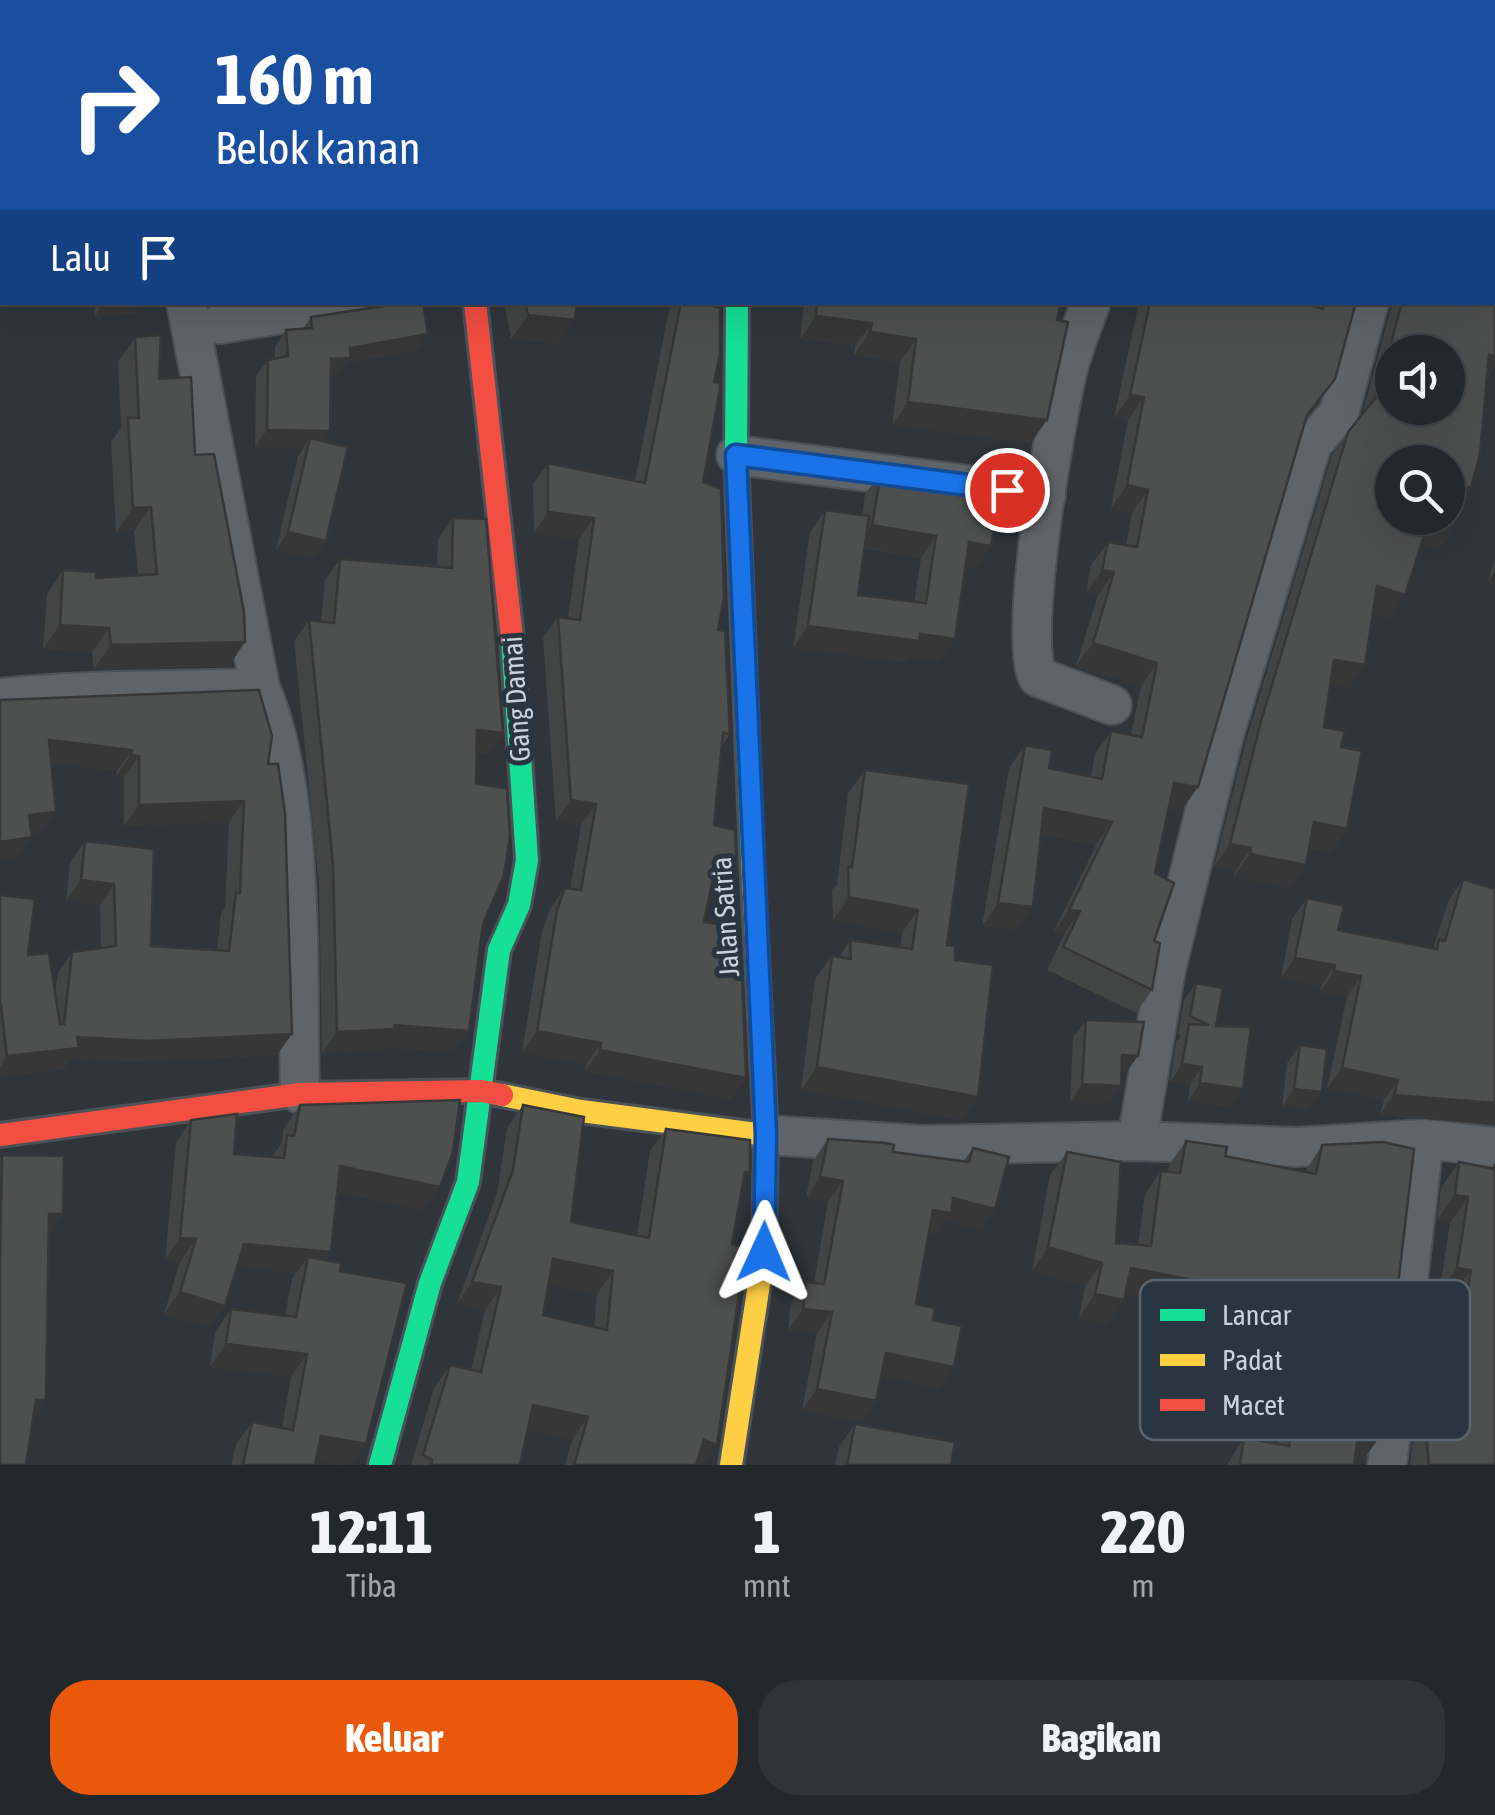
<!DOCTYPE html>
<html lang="id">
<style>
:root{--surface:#23282c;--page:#2f3438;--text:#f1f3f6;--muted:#a3a6a9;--line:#404448;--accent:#ea580c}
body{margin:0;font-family:"Asap Condensed",sans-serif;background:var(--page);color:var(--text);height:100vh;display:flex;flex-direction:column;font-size:38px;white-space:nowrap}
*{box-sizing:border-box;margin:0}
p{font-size:32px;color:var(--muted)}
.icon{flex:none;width:55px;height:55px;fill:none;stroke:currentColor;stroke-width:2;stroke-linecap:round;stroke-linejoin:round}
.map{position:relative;height:1465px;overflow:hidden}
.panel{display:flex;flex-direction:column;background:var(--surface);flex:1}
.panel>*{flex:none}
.top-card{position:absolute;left:0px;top:0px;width:1495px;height:305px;box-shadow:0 10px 40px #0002,0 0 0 2px var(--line);background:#1a4fa0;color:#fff;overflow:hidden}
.fabs{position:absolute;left:1375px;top:335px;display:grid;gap:20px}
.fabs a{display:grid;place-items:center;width:90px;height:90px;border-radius:50%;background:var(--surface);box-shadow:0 10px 40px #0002,0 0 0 2px var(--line);font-size:50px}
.pin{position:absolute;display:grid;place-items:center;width:85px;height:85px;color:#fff;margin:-42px;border:5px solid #fff;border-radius:50%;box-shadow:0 2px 10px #0007}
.me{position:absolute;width:110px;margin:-55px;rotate:1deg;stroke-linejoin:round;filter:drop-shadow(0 0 8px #0008)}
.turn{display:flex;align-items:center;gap:35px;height:210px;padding:0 50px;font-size:45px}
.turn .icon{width:130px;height:130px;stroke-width:2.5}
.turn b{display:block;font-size:70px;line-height:85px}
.then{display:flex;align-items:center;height:95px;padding:0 50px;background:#0003;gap:20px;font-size:38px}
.eta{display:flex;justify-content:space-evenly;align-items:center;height:170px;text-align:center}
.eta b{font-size:60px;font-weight:800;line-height:70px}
.cta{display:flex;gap:20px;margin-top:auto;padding:20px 50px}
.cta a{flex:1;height:115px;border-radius:40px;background:var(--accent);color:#fff;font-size:40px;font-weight:800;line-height:115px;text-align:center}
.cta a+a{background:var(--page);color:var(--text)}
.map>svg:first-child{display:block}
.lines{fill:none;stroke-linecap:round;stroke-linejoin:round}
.street-casing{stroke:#4a5157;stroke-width:42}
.fast-casing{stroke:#4a5157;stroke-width:28}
.slow-casing{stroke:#4a5157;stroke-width:28}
.jam-casing{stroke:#4a5157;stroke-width:28}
.street{stroke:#5f6468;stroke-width:38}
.fast{stroke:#16e098;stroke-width:22}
.slow{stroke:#ffcf43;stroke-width:22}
.jam{stroke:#f24e42;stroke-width:22}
.wall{fill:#434444;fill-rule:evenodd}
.shaded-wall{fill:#373737}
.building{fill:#4e4f4f;stroke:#373737;stroke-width:2.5;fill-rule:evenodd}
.route-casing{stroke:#114b97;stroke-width:25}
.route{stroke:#1a73e8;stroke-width:18}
.labels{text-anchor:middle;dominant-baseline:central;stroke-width:10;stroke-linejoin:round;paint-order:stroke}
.street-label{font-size:28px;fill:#cad3da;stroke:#293641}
.key{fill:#293641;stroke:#59656f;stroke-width:2.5}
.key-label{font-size:28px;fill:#cad3da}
</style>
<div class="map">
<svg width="1495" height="1465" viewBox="0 0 1495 1465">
<rect width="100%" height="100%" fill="#2f353b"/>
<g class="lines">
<g class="street-casing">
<g id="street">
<path d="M944,2V0"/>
<path d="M1182,2V0"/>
<path d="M1436,2V0"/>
<path d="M186,302L260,688C306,792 297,978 300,1094"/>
<path d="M1091,302C1083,324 1074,346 1068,368C1056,418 1017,640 1038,677L1112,705"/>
<path d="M220,324L354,302"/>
<path d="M736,455L1046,495"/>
<path d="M0,698C87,689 173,691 260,688"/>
<path d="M766,1135L924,1145L1137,1141L1297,1147L1424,1139L1495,1147"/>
<path d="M1137,1141L1166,969L1223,738L1312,444L1339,413L1369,302"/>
<path d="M1387,1465L1424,1139"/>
</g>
</g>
<g class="fast-casing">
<g id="fast">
<path d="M739,0V2"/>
<path d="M737,302L736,455L752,858"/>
<path d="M380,1465L430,1283L468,1182L499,950L519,905L527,860L512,638"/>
</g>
</g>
<g class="slow-casing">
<g id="slow">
<path d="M502,1095L581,1111L766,1135"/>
<path d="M731,1465L764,1252L766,1135L752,858"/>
</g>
</g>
<g class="jam-casing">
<g id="jam">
<path d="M475,302L512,638"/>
<path d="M0,1135L300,1094L482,1091L502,1095"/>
</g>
</g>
<use href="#street" class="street"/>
<use href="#fast" class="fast"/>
<use href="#slow" class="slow"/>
<use href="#jam" class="jam"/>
</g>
<g class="wall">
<rect x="182" y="0" width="82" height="2"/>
<rect x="318" y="0" width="170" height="2"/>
<rect x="549" y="0" width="169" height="2"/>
<rect x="1007" y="0" width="162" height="2"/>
<path d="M1495,254V366L1487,379L1471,488L1459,505L1454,527L1438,550L1421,546L1389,618L1373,613L1349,688L1330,685L1324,727L1341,747L1347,829L1331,852L1309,848L1306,865L1290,888L1233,877L1235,871L1214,867L1245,744L1332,455L1362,415L1391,308V302H1492Z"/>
<path d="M95,302H146L139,313L94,318Z"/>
<path d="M504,302H577L558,344L511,339Z"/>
<path d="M675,302H700L714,382L703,482L730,734L722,746L714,825L737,877L722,898L709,896L704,922L746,1078L731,1099L585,1071L586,1065L522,1052L542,931L550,909L565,888L570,889L581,825L556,821L543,638L558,617L568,618L579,539L534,533L533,484L548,463L635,481L669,310Z"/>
<path d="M804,302H1061L1031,443L892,425L900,362L854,355L855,346L800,339Z"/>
<path d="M1139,302H1301L1313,306L1314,302H1356L1319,402L1305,419L1182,810L1169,808L1155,873L1152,990L1136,1013L1047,970L1064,934L1053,933L1096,845L1041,834L1017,930L982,926L1009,768L1025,745L1049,768L1091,777L1095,754L1111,731L1131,735L1141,686L1076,666L1098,595L1086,593L1091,565L1108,542L1126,545L1132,513L1111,508L1128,420L1114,418Z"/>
<path d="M311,317L416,351L347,363L339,374L331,375L323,441L313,559L276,550L298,456L304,447H255L256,376L268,360L275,358V347L286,330L303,329Z"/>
<path d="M135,337L159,379L195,455L229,666L94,669L92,652L43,649L47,594L63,570L96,578L138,575L134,531L116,532L111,442L121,428L118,362Z"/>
<path d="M881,473L976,568L966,566L940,661L908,657L904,662L793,648L810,532L825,510L862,516L865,494ZM864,548L921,558L914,602L858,595Z"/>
<path d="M453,518L489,754L477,753L476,784L483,924L454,1052L382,1047L379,1050L322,1053L319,885L294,641L309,620L321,621L325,580L340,559L437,566L438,539Z"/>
<path d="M1495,558V584L1488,582Z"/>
<path d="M0,700L268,764L277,1055L133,1062L71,1059L64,1069L0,1077V895L28,955L55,992L58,973L72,952L101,948L100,905L66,901L70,863L85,841L154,849L151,946L217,950L221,914L225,908L229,822L124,826V777L116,776L117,771L51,763L56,812L41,833L32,834V837L17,858Z"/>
<path d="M865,770L955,960L978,1097L962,1120L801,1090L815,979L832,956L839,957L850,940L900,947L902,933L833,920L832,890L837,884L848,793Z"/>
<path d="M1463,879L1495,889V1125L1380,1115L1384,1100L1327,1088L1347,997L1320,992L1321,986L1281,978L1292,919L1307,898L1338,930L1433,948L1449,900Z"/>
<path d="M1196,983L1216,1026L1230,1107L1188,1101L1190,1085L1170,1082L1176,1042L1181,1036L1178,1034L1184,1000Z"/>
<path d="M1086,1020L1126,1073H1121V1086L1108,1103L1070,1102L1073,1037Z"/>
<path d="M1300,1045L1309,1110L1282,1107L1287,1063Z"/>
<path d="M300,1105L424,1210L337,1192L325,1260L340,1271L351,1465H339L315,1460V1465H231L236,1444L252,1422L282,1428L291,1377L210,1367L215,1332L231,1309L285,1315L292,1279L296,1273L237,1267L209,1328L164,1314L180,1262L165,1260L176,1143L191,1120L234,1154L272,1157L281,1144L284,1128Z"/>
<path d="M523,1105L571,1222L637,1235L650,1151L666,1129L743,1182L732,1244L703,1465H565L572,1440L528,1430L520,1465H411L434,1388L450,1365L471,1370L485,1310L457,1304L497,1193L507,1128ZM548,1284L597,1294L594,1327L543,1315Z"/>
<path d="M828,1139L893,1152L963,1162L973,1148L995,1209L981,1230L946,1220L937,1234L929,1233L916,1304L933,1320L954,1367L939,1388L881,1376L876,1401L862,1422L802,1410L817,1333L788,1330L791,1303L806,1282L814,1283L828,1202L806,1198L813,1161Z"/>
<path d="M1186,1141L1225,1156L1305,1172L1322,1145L1392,1336L1382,1350L1372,1400L1379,1438L1362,1461L1355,1460L1354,1465H1227L1244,1438L1277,1444L1284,1399L1275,1397L1289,1326L1126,1294L1108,1324L1079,1318L1085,1286L1032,1271L1050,1175L1067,1152L1116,1243L1138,1245L1145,1194L1161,1171L1168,1172L1169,1165Z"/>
<path d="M2,1155L49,1235L46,1400L0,1465V1158Z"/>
<path d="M1459,1162L1492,1169L1495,1164V1465H1410L1412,1444L1428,1421L1437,1347L1446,1334L1453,1296L1439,1294L1450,1223L1437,1220L1441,1188Z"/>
<path d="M855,1424L951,1465H835L839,1447Z"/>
</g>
<g class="shaded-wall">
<path d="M1492,33L1495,34V60L1492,59Z"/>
<path d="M2,115V138H0V118Z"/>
<path d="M1492,198L1495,199V225L1492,224Z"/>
<path d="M104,302H146L139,313L94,318Z"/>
<path d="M528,315L575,320L558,344L511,339Z"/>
<path d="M816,316L872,323L855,346L800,339Z"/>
<path d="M870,332L916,339L900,362L854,355Z"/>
<path d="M428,334L416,351L347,363L339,374L319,376L331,359L350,348Z"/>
<path d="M1489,355L1495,356V366L1485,380Z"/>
<path d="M1130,395L1144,397L1128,420L1114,418Z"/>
<path d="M908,402L1047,420L1031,443L892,425Z"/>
<path d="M267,430L330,431L318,447L310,438L304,447H255Z"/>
<path d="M1127,485L1148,490L1132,513L1111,508Z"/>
<path d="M1463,486L1471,488L1455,511Z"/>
<path d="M151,507L134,531L116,532L133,508Z"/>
<path d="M548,512L594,518L579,539L534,533Z"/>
<path d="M1429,521L1454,527L1438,550L1413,544Z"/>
<path d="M872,525L936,536L921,558L857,546Z"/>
<path d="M288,532L326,541L313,559L276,550Z"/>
<path d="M969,542L991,546L976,568L954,564Z"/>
<path d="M1102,570L1114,572L1098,595L1086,593Z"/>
<path d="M1495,572V584L1488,582Z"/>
<path d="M1377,586L1405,595L1389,618L1360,609Z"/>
<path d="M60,625L109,628L92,652L43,649Z"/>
<path d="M808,626L920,634L955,639L940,661L908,657L904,662L793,648Z"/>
<path d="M245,642L229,666L94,669L111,645Z"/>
<path d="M1093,643L1157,663L1141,686L1076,666Z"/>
<path d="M1334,660L1365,665L1349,688L1318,683Z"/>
<path d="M477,730L503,733L489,754L462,751Z"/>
<path d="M49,740L132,750L117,771L35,761Z"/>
<path d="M131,755L139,756L124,777L116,776Z"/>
<path d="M1174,783L1198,787L1182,810L1158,806Z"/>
<path d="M571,800L596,804L581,825L556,821Z"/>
<path d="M244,801L229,822L124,826L139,805Z"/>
<path d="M1044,808L1112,822L1096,845L1028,831Z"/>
<path d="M56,812L41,833L14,836L29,815Z"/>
<path d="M1314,822L1347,829L1331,852L1298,845Z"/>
<path d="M32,837L17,858L0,861V842Z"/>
<path d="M1230,844L1251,848L1235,871L1214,867Z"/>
<path d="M1250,854L1306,865L1290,888L1233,877Z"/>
<path d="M714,873L737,877L722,898L699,894Z"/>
<path d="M81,880L114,884L100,905L66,901Z"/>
<path d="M849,897L918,910L902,933L833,920Z"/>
<path d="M998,903L1033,907L1017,930L982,926Z"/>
<path d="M1069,910L1080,911L1064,934L1053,933Z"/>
<path d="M1295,958L1335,965L1321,986L1281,978Z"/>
<path d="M1334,971L1361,976L1347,997L1320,992Z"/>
<path d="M395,1025L469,1031L454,1052L382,1047L379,1050L322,1053L337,1032Z"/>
<path d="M537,1031L601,1043L586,1065L522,1052Z"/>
<path d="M292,1034L277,1055L133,1062L71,1059L64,1069L0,1077V1067L7,1056L77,1037Z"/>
<path d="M600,1050L746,1078L731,1099L585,1071Z"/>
<path d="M1122,1055L1138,1056L1126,1073L1110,1072Z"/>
<path d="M1182,1064L1202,1067L1190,1085L1170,1082Z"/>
<path d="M817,1067L978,1097L962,1120L801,1090Z"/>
<path d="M1342,1068L1398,1080L1384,1100L1327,1088Z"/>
<path d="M1200,1083L1243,1089L1230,1107L1188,1101Z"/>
<path d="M1082,1084L1121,1086L1108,1103L1070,1102Z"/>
<path d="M1294,1089L1322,1092L1309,1110L1282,1107Z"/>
<path d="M1394,1095L1495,1103V1125L1380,1115Z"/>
<path d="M340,1166L440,1187L424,1210L324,1189Z"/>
<path d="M820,1177L843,1181L828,1202L806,1198Z"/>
<path d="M1455,1195L1468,1197L1450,1223L1437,1220Z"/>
<path d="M953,1198L995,1209L981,1230L946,1220L937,1234L918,1231L933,1210Z"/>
<path d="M49,1214H63L47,1238Z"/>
<path d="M180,1238L196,1239L180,1262L165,1260Z"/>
<path d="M244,1244L331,1252L315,1274L308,1257L296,1273L228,1266Z"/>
<path d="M1048,1247L1102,1263L1085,1286L1032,1271Z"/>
<path d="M553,1259L613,1271L597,1294L537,1282Z"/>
<path d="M1131,1268L1306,1302L1289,1326L1115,1292Z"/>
<path d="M1457,1268L1471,1270L1453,1296L1439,1294Z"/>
<path d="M472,1282L501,1287L485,1310L457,1304Z"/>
<path d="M180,1292L225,1306L209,1328L164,1314Z"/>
<path d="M1095,1294L1124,1300L1108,1324L1079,1318Z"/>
<path d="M803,1309L832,1312L817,1333L788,1330Z"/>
<path d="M1385,1335L1392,1336L1375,1360Z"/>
<path d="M226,1344L307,1354L291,1377L210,1367Z"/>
<path d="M886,1353L954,1367L939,1388L871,1374Z"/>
<path d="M1291,1373L1300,1375L1284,1399L1275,1397Z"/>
<path d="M817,1389L876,1401L862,1422L802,1410Z"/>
<path d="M36,1400H46L29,1424Z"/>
<path d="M533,1405L588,1417L572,1440L517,1428Z"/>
<path d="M1358,1435L1379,1438L1362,1461L1342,1459Z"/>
<path d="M321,1436L366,1444L351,1465H339L305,1458Z"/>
<path d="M704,1440L717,1445L703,1465H694Z"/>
</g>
<g class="building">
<path d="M0,0H148L147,2H2V115L0,70Z"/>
<rect x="203" y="0" width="61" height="2"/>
<rect x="335" y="0" width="153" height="2"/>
<rect x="563" y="0" width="155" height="2"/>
<rect x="824" y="0" width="111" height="2"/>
<rect x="1021" y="0" width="148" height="2"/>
<path d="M1269,0H1357V2H1268Z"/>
<path d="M1488,0H1495V34L1492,33V2H1488Z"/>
<path d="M1492,103L1495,104V199L1492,198Z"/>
<path d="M1492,254H1495V356L1489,355L1480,454L1471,488L1463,486L1454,527L1429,521L1405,595L1377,586L1365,665L1334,660L1324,727L1345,731L1341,747L1362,751L1347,829L1314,822L1306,865L1250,854L1251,848L1230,844L1261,721L1348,432L1377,396L1402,302H1492ZM1392,352H1448V408H1392ZM1392,462H1448V518H1392Z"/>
<path d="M410,302H423L428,334L350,348L351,358L331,359L330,431L267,430L268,360L288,356L286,330L312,328L311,317Z"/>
<path d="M525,302H577L575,320L528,315Z"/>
<path d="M681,302H700L720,308V354L714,382L720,383V389L703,482L721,489L724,598L718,630L725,631L730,734L723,733L714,825L735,830L737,877L714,873L704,922L740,927L746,1078L600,1050L601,1043L537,1031L557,910L565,888L581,890L596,804L571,800L558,617L580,620L594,518L548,512V463L645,483Z"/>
<path d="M817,302H1061L1057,320L1068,322L1047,420L908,402L916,339L870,332L872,323L816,316Z"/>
<path d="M1150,302H1301L1323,309L1324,302H1356L1335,379L1307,415L1198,787L1174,783L1155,873L1174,883L1154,941L1160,943L1152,990L1063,947L1080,911L1069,910L1112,822L1044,808L1033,907L998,903L1025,745L1052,750L1049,768L1102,779L1111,731L1142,737L1157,663L1093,643L1114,572L1102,570L1108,542L1137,547L1148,490L1127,485L1144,397L1130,395Z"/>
<path d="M161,335L159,379L191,377L195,455L214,454L244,612L245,642L111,645L109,628L60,625L63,570L96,572V578L157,574L151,507L133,508L128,418H139L135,337Z"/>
<path d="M310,438L348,447L326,541L288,532Z"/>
<path d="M881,473L1001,488L991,546L969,542L955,639L920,634L919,641L808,626L825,510L869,516L858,595L926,603L936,536L872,525Z"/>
<path d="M453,518L486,519L503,733L477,730L476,784L507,788L510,837L504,875L483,924L469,1031L395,1025L394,1029L337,1032L333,864L309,620L334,623L340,559L452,568Z"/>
<path d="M259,690L272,736L268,764H278L285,813L292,1034L148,1041L77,1037L79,1048L7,1056L1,1006L0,1007V895L35,899L28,955L49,953L60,1024H64L72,952L116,946L114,884L81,880L85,841L154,849L151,946L229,951L236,892L240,893L244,801L139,805V756L131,755L132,750L49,740L56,812L29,815L32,837L0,842V700Z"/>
<path d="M865,770L969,784L947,945L955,946V960L993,965L978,1097L817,1067L832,956L851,959L850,940L912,949L918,910L849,897L848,867H852Z"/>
<path d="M1463,879L1495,889V1103L1394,1095L1398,1080L1342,1068L1361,976L1334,971L1335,965L1295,958L1307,898L1344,906L1338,930L1437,949L1439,940L1445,941Z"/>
<path d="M1196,983L1223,988L1216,1026L1251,1027L1243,1089L1200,1083L1202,1067L1182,1064L1189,1024L1209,1025L1190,1016Z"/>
<path d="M1086,1020L1144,1022L1138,1056L1122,1055L1121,1086L1082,1084Z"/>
<path d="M1300,1045L1327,1049L1322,1092L1294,1089Z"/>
<path d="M460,1100L453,1152L440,1187L340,1166L331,1252L244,1244L225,1306L180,1292L196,1239L180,1238L191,1120L237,1114L234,1154L284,1158L287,1135L294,1136L300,1105Z"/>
<path d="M523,1105L584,1117L571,1222L649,1238L666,1129L750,1140V1172H745L732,1244L746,1247L717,1445L704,1440L696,1465H574L588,1417L533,1405L520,1465H431L432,1460L423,1455L450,1365L481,1372L501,1287L472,1282L513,1170ZM553,1259L613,1271L607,1330L543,1315Z"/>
<path d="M828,1139L886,1143L894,1145L893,1152L969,1162L973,1148L1009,1157L995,1209L953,1198L951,1213L933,1210L916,1304L935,1308L933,1320L962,1326L954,1367L886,1353L876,1401L817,1389L832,1312L803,1309L806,1282L824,1284L843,1181L820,1177Z"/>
<path d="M1186,1141L1227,1147L1225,1156L1316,1174L1322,1145L1383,1142L1414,1149L1392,1336L1385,1335L1372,1400L1384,1402L1379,1438L1358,1435L1354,1465H1240L1244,1438L1289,1446L1300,1375L1291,1373L1306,1302L1131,1268L1124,1300L1095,1294L1102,1263L1048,1247L1067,1152L1121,1162L1116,1243L1151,1246L1161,1171L1180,1173Z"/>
<path d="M2,1155L64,1156L63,1214H49L46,1400H36L26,1465H0V1261Z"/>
<path d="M1459,1162L1494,1169L1495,1164V1465H1429L1427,1443L1430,1419H1443L1455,1321L1462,1322L1471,1270L1457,1268L1468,1197L1455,1195Z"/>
<path d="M308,1257L341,1263L340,1271L407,1283L366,1444L321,1436L315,1465H243L252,1422L293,1430L307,1354L226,1344L231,1309L296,1317Z"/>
<path d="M855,1424L955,1442L951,1465H847Z"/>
</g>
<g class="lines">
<g class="route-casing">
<path id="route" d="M764,1252L766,1135L736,455L1007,490"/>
</g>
<use href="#route" class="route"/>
</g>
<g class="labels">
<g class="street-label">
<text transform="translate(516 699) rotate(-94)">Gang Damai</text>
<text transform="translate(725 917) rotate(-94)">Jalan Satria</text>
</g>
</g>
<rect x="1140" y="1280" width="330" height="160" rx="15" class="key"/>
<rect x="1160" y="1309" width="45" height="12" fill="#16e098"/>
<rect x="1160" y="1354" width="45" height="12" fill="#ffcf43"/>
<rect x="1160" y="1399" width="45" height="12" fill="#f24e42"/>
<g class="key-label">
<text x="1222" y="1325">Lancar</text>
<text x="1222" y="1370">Padat</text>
<text x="1222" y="1415">Macet</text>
</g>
</svg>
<div class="fabs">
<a><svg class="icon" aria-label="sound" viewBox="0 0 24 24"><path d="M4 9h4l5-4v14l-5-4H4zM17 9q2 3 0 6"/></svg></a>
<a><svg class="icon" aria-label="search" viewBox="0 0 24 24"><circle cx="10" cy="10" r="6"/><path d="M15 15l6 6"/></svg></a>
</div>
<div class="pin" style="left:1007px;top:490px;background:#d93025"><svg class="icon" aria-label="arrive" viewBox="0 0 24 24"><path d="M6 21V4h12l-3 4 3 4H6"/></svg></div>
<svg class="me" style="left:764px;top:1252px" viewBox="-20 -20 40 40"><path d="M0-17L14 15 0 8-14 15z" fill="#1a73e8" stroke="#fff" stroke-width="4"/></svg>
<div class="top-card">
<div class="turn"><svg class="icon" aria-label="right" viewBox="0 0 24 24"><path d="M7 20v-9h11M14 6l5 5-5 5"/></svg><div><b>160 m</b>Belok kanan</div></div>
<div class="then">Lalu<svg class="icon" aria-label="arrive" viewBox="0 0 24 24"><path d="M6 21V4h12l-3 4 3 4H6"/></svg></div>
</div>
</div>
<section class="panel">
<div class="eta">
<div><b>12:11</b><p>Tiba</p></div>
<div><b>1</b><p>mnt</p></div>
<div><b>220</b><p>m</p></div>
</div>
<div class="cta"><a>Keluar</a><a>Bagikan</a></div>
</section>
